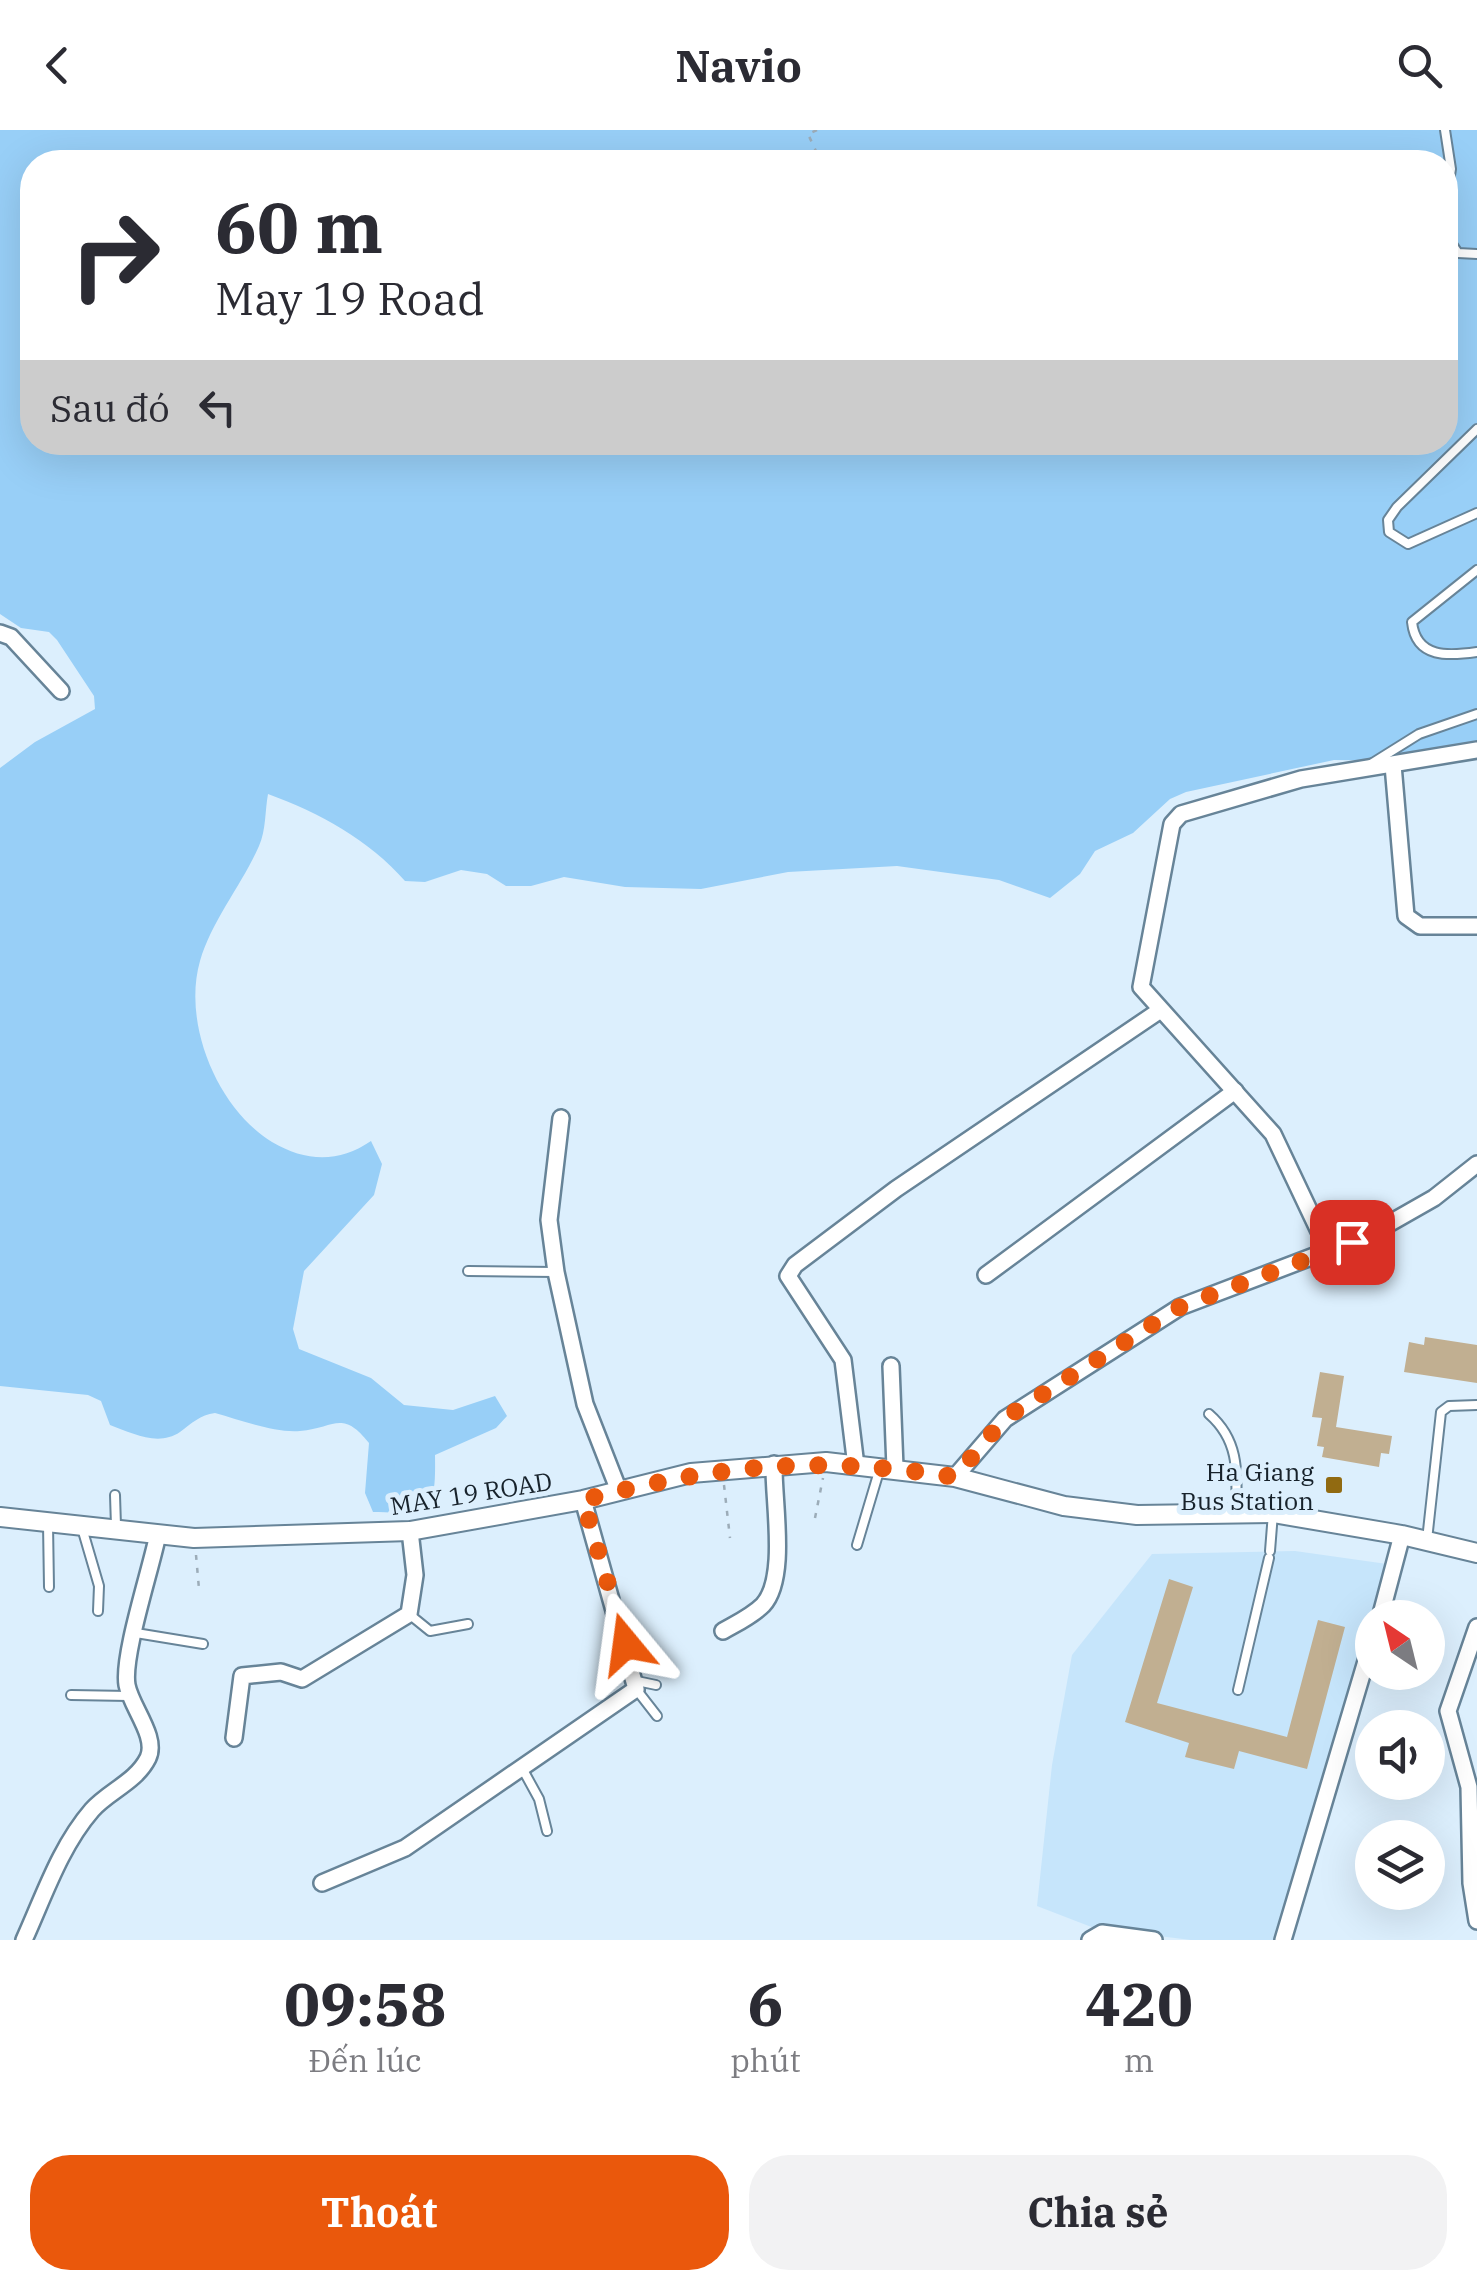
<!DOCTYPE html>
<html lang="vi">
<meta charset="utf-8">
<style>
:root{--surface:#fff;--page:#f2f2f3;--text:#2b2b33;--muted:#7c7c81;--accent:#ea580c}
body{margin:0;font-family:"IBM Plex Serif",serif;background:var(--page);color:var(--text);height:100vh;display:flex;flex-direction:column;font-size:38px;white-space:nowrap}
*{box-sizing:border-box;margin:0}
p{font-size:32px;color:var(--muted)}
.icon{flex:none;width:55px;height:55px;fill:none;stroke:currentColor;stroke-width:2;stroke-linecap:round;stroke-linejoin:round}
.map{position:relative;height:1810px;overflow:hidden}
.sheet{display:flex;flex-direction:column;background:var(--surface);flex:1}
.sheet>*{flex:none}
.top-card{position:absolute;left:20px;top:20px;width:1438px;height:305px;border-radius:40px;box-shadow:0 10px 40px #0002;background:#fff;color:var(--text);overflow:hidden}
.needle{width:65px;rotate:325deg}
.buttons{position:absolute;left:1355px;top:1470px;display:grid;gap:20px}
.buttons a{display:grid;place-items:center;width:90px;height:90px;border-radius:50%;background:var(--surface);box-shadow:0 10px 40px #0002;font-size:50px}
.pin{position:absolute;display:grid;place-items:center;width:85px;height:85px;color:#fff;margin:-42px;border-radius:20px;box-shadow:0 5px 15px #0006}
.me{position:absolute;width:110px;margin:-55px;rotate:344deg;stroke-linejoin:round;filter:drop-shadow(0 0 8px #0008)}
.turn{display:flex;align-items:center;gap:35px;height:210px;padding:0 30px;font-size:45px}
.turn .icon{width:130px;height:130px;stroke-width:2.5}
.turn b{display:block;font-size:70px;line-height:85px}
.then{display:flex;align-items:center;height:95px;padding:0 30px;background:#0003;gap:20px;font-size:38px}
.eta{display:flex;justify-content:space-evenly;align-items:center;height:170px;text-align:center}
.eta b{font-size:60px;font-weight:700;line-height:70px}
.cta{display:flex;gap:20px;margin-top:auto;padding:20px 30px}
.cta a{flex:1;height:115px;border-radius:40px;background:var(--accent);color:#fff;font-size:40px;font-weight:700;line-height:115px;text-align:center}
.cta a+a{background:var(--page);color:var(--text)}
header{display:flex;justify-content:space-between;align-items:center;height:130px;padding:0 30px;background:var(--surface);font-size:45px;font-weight:700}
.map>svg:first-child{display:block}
.built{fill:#c6e5fb}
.green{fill:#98cff7;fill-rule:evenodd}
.building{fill:#c1af91}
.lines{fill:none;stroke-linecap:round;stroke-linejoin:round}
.service-casing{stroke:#678498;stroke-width:12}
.minor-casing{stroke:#678498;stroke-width:20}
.tertiary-casing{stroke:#678498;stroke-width:22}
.path{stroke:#9cacb8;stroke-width:2.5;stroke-dasharray:5 8;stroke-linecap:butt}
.service{stroke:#fff;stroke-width:8}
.minor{stroke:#fff;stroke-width:15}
.tertiary{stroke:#fff;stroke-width:18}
.route{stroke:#ea580c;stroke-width:18;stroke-dasharray:0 32.4}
.poi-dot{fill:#916a11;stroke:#dceffd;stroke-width:4}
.labels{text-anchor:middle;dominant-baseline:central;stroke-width:10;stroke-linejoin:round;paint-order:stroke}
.poi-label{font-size:25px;fill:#17222b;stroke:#dceffd;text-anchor:end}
.street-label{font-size:25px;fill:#17222b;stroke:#dceffd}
</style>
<header><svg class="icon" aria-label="back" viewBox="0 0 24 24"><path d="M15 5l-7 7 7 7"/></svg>Navio<svg class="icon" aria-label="search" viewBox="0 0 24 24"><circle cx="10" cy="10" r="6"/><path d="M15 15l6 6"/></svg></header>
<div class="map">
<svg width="1477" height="1810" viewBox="0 0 1477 1810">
<rect width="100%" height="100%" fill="#dceffd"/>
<path class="built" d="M1295,1421L1387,1434L1276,1810H1191L1094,1798L1037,1776L1052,1635L1072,1525L1152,1424Z"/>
<path class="green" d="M0,0H1477V613L1406,631L1334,630L1186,662L1170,669L1133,703L1095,721L1080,744L1050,768L999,750L897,736L788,742L701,759L625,757L564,747L531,756H506L487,744L461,740L425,752L405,751C369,710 320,683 268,664C265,680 266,701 259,716C242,755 212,790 200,831C182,894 218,979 272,1012C306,1032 339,1033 371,1011L382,1034L374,1065L304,1141L293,1199L299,1219L371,1248L404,1275L453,1280L495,1266L507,1286L496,1298L435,1325C436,1383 431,1384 373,1382L365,1363L369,1313C342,1279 335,1298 300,1301C273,1303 241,1290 215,1283C200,1285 192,1293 180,1302C158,1317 132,1303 110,1295L101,1271L88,1265L0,1256V638L35,612L95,579L94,566L57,510L49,502L21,498L0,484ZM32,32H1445V312H32Z"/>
<g class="building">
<path d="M1425,1207L1477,1215V1253L1404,1242L1409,1212L1424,1215Z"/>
<path d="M1320,1242L1344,1246L1336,1297L1392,1306L1389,1324L1381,1323L1379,1337L1322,1327L1324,1317L1317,1316L1322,1288L1312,1287Z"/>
<path d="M1169,1449L1193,1457L1157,1573L1287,1607L1318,1490L1345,1497L1307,1639L1239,1621L1234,1639L1185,1627L1189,1613L1125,1592Z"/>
</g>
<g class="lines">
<g class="service-casing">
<g id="service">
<path d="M1445,0L1451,39L1445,77"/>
<path d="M1445,104L1458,123L1477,124"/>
<path d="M1477,299L1397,377L1388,390L1389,402L1408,414L1477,383"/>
<path d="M1477,440L1412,492C1416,529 1449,526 1477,522"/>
<path d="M1371,634L1419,604L1477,584"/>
<path d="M468,1141L556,1142"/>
<path d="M1209,1284C1240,1311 1237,1343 1236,1381"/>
<path d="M115,1365L116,1396"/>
<path d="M48,1394L49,1457"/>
<path d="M82,1398L99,1456L98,1481"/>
<path d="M1427,1410L1441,1282L1449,1276L1477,1275"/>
<path d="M857,1415L880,1338"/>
<path d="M1270,1421L1273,1383"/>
<path d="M409,1484L430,1501L468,1494"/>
<path d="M136,1503L203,1514"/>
<path d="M637,1551L656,1555"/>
<path d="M636,1559L657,1586"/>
<path d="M1238,1560L1269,1428"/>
<path d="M71,1565L129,1566"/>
<path d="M522,1638L539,1669L547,1701"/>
</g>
</g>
<g class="minor-casing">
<g id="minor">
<path d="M0,503L11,507L61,561"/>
<path d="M1393,635L1406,786L1420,796H1477"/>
<path d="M561,988L549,1090L556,1142L585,1274L619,1361"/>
<path d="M1327,1118L1273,1004L1141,857L1172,694L1181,684L1301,649L1477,620"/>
<path d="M986,1145L1235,961"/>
<path d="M891,1236L895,1338"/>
<path d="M856,1336L843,1230L788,1146L795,1135L896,1059L1159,881"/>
<path d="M955,1347L1005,1289L1180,1177L1369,1105L1434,1068L1477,1034"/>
<path d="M1380,1488L1402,1405"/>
<path d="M1477,1497L1448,1581L1469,1657L1471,1753L1477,1791"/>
<path d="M723,1501C737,1493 752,1486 763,1475C788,1448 773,1370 774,1334"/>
<path d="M234,1608L242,1546L281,1542L302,1549L409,1484L415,1445L410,1401"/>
<path d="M322,1753L405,1718L636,1559L583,1370"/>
<path d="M24,1810C44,1766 60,1717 92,1680C109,1661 136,1652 148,1628C158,1607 131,1577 127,1555C122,1526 151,1439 158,1404"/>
<path d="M1090,1810L1102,1803L1154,1810"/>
<path d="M1283,1810L1372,1511"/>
</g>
</g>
<g class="tertiary-casing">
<path id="tertiary" d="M0,1387L194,1408L410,1401L583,1370L691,1343L826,1332L955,1347L1064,1376L1137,1385L1273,1383L1402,1405L1477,1423"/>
</g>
<g class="path">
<path d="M817,0L808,4L821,32"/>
<path d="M724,1355L730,1408"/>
<path d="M815,1388L823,1348"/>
<path d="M196,1425L199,1459"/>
</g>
<use href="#service" class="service"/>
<use href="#minor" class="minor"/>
<use href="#tertiary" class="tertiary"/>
</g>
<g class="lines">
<path class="route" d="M626,1514L583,1370C718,1335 816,1325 955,1347L1005,1288L1180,1177L1352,1112"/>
</g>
<rect class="poi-dot" x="1324" y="1345" width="20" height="20" rx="5"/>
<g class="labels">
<g class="poi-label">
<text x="1314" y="1341">Ha Giang<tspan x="1314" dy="29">Bus Station</tspan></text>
</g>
<g class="street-label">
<text transform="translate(471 1363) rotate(-9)">MAY 19 ROAD</text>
</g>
</g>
</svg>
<div class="buttons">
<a><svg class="needle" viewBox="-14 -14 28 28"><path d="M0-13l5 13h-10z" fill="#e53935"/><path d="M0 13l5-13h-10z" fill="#7c7c81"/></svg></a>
<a><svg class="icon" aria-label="sound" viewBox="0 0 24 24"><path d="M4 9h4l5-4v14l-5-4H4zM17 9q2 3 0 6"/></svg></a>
<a><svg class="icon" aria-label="layers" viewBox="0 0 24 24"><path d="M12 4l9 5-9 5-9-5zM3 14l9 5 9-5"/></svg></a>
</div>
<div class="pin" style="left:1352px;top:1112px;background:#d93025"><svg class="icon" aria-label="arrive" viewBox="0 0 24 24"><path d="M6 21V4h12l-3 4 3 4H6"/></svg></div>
<svg class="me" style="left:626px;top:1514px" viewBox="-20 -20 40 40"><path d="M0-17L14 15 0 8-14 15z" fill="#ea580c" stroke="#fff" stroke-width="4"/></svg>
<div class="top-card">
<div class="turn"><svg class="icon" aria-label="right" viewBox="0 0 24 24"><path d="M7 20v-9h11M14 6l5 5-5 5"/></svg><div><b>60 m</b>May 19 Road</div></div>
<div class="then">Sau đó<svg class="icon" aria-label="left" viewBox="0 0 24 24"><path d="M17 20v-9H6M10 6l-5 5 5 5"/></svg></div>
</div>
</div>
<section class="sheet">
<div class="eta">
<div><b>09:58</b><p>Đến lúc</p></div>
<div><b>6</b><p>phút</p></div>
<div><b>420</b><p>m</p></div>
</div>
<div class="cta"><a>Thoát</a><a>Chia sẻ</a></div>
</section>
